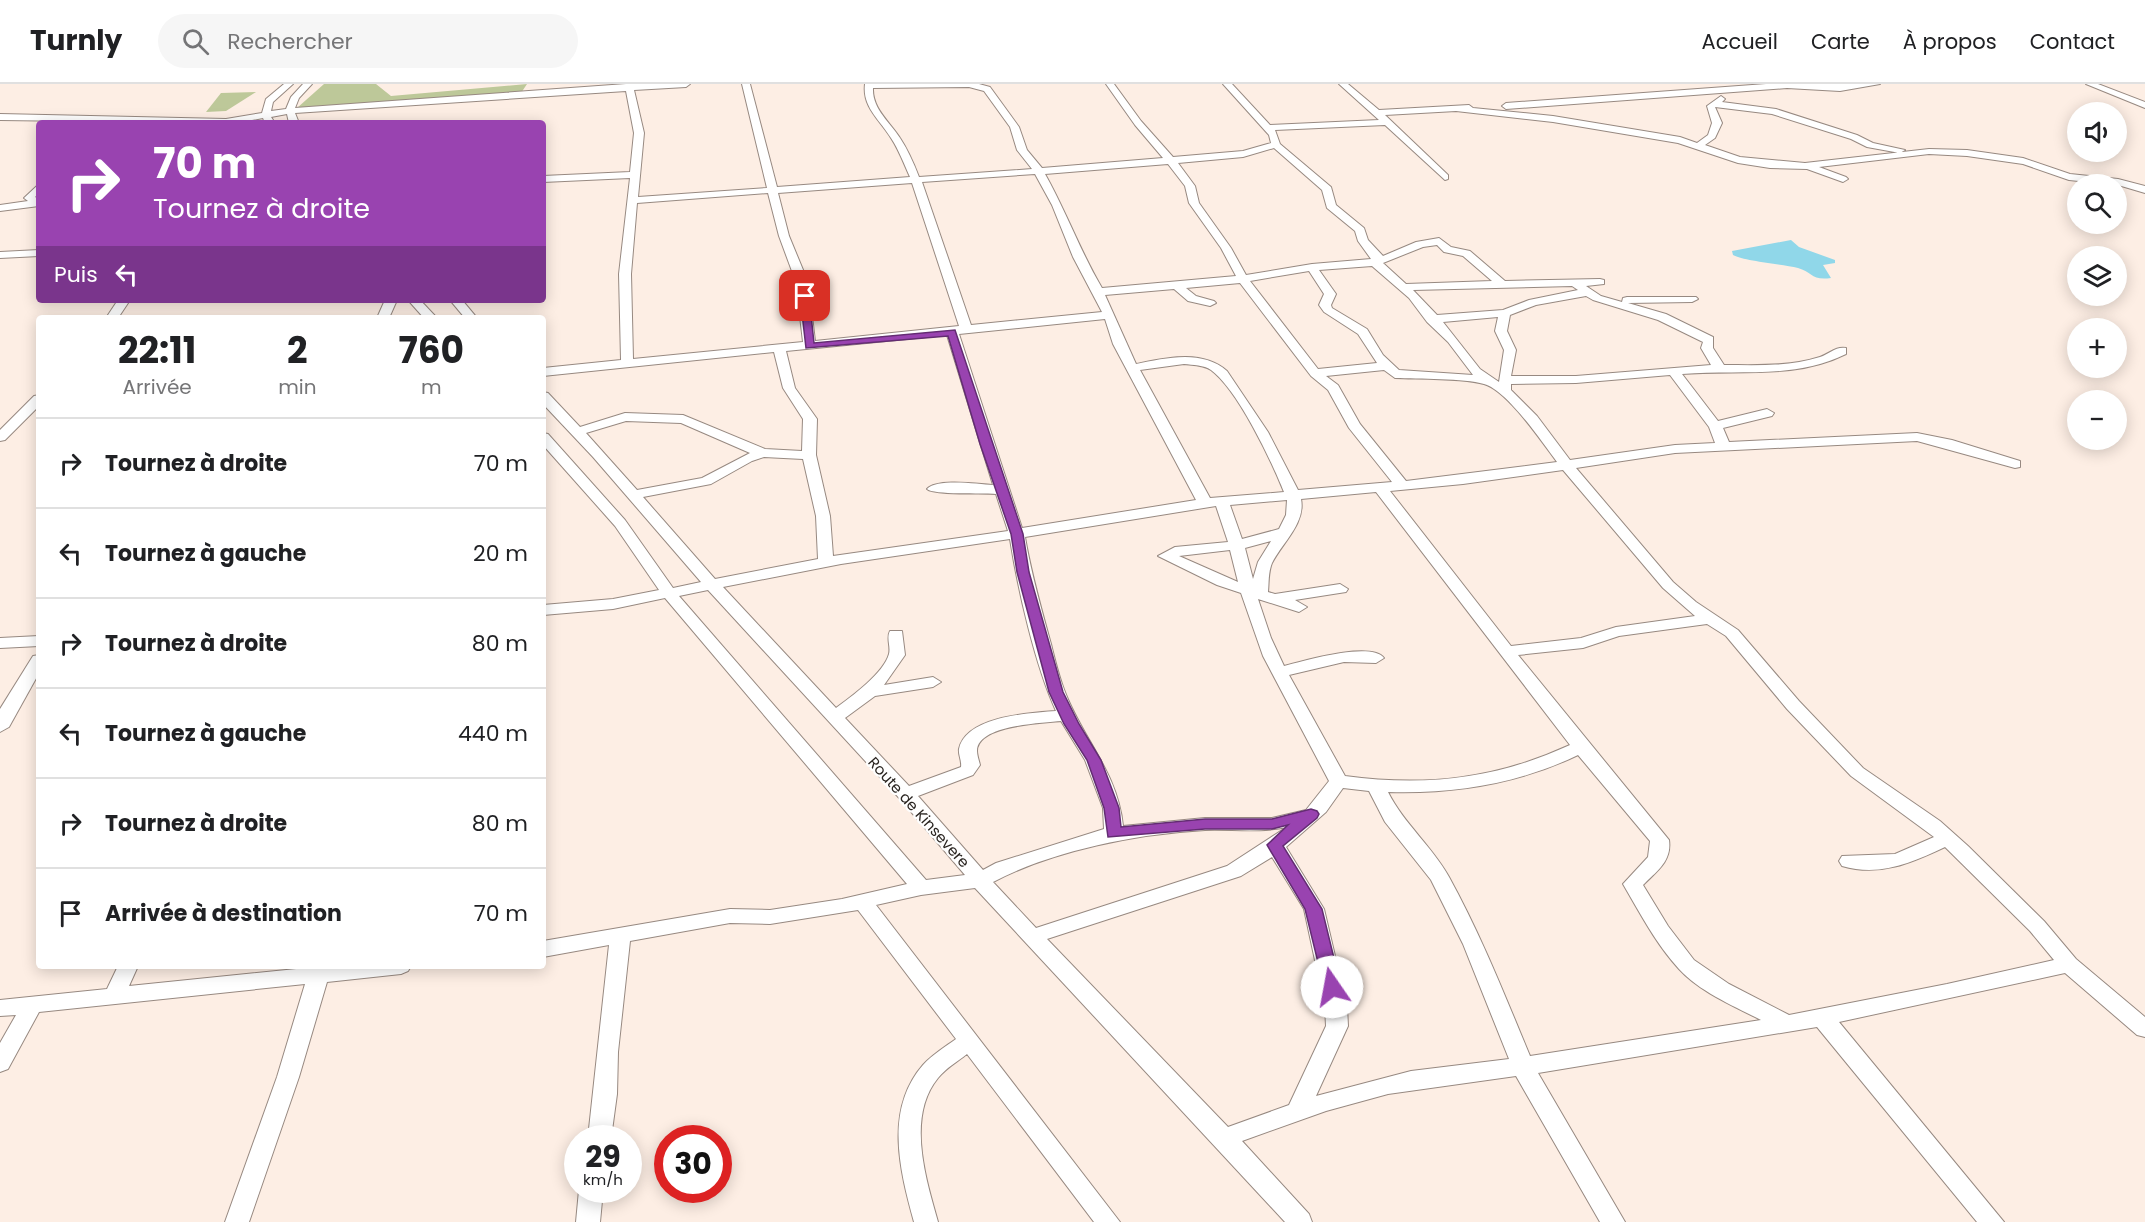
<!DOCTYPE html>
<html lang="fr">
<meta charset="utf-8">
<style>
:root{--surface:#fff;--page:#f6f6f6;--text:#202124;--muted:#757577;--line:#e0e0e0}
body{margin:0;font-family:Poppins,sans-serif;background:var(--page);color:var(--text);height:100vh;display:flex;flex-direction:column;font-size:22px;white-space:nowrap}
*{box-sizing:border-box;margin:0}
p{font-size:20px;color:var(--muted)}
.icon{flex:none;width:33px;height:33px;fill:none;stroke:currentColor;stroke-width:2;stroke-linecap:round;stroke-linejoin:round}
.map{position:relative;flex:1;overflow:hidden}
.side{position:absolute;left:36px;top:231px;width:510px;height:654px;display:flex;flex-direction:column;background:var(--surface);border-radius:6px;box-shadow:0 3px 15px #0003}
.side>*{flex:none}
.guide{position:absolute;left:36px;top:36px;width:510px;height:183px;border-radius:6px;box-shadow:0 3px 15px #0003;background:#9943b0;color:#fff;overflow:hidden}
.tools{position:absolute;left:2067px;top:18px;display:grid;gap:12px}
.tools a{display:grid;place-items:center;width:60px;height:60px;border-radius:50%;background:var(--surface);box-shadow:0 3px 15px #0003;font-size:30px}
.speed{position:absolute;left:564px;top:1041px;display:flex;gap:12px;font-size:30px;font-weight:700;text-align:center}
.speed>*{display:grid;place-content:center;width:78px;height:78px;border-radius:50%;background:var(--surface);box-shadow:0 3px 15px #0003;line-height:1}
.speed small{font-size:15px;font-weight:400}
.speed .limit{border:9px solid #d22;background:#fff;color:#111}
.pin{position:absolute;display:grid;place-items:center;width:51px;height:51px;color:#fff;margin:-26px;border-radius:12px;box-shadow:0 3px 9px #0006}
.me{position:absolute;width:66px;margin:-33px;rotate:348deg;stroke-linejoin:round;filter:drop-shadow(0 0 4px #0008)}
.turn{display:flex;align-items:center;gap:21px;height:126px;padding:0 18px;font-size:27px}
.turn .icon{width:78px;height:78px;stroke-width:2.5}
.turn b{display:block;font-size:42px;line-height:51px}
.then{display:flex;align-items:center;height:57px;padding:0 18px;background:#0003;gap:12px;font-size:22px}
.eta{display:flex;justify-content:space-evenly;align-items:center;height:102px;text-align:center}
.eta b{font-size:36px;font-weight:700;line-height:42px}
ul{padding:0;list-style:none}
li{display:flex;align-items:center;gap:18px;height:90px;padding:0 18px;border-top:2px solid var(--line)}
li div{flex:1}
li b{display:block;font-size:22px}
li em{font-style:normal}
header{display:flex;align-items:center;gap:36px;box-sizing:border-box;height:84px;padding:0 30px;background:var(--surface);border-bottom:2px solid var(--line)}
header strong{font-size:28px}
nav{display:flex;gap:33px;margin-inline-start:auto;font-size:21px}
.search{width:420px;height:54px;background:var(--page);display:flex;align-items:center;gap:15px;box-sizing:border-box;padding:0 21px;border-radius:33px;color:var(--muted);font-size:22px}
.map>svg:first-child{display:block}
.green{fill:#bdc899}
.water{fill:#90d7e9}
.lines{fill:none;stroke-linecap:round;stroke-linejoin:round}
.minor-casing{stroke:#978981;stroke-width:2}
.minor{fill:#fff;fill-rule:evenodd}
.route{fill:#9943b0;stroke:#632c72;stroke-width:1.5}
.labels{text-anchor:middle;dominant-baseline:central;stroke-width:4.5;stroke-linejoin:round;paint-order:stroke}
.street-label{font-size:15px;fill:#292420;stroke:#fefefe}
</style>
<header>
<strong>Turnly</strong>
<div class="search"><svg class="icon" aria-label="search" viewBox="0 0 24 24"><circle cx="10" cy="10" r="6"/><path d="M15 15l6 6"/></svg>Rechercher</div>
<nav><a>Accueil</a><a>Carte</a><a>À propos</a><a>Contact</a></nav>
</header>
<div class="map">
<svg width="2145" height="1138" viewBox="0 0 2145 1138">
<rect width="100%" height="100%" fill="#fdeee4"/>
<g class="green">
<path d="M324,0H376L391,12L527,0L521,9L297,24Z"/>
<path d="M256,8L226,27L206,28L221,9Z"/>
</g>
<path class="water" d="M1791,156L1799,163L1835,176V179L1823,181L1831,194C1812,197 1812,188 1798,184C1781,180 1744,177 1733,171L1732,167Z"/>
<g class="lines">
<g class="minor-casing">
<g id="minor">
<path d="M284,0H293L273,18L271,27L286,25L291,13L303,0H312L299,14L295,24L626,0H690L686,3L634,6L644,49L638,113L767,104L742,0H750L777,103L910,93C904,80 899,66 891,54C880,36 862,23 865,0H979L990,3L1019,43L1027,66L1042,84L1163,74L1135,41L1106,0H1114L1141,37L1173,73L1243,67L1271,59L1269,51L1223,0H1232L1270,41L1379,36L1339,0H1348L1379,26L1469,21L1473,24L1553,32L1680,53L1697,59L1708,51L1712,39L1707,22L1721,12L1725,15L1722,18L1776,25L1857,51L1873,59L1905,66L1900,69L1867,63L1851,55L1772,30L1715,23L1722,39L1715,54L1705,61L1740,73L1805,79L1929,65L1967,66L2023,74L2070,90L2118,95L2145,102V109L2118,101L2069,96L2023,80L1967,72L1929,70L1819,83L1846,93L1848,95L1843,98L1807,85L1770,84L1738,79L1678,59L1553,38L1456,27L1385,31L1448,91V95L1445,96L1385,41L1275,46L1280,60L1331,103L1336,121L1364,144L1368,156L1383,172L1416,158L1439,154L1451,163L1470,167L1505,197L1600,195L1604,196V200L1586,202L1601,212L1622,218L1623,214L1627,213H1696L1698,215L1692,218L1628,219L1666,230L1713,253V264L1724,281C1755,281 1789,283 1820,273C1829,270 1836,262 1846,264V270C1794,296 1738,285 1682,290L1718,337L1767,325L1774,329L1772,332L1723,344L1729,358L1917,349L1952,356L2020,377V383L2015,384L1917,357L1675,369L1576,384L1673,498L1696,518L1738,546L1799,617L1863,684L1940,737L1968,762L2044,837L2076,875L2145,933V953L2137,951L2065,889L1839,938L2004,1138H1977L1817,943L1538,989L1625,1138H1600L1516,992L1388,1010L1326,1027L1242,1057L1309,1130L1312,1138H1285L975,804L921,811L876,821L1120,1138H1094L967,970C957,978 946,984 938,994C906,1033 926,1095 938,1138H914C900,1087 884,1026 923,981C932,971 945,963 956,955L858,826L770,840L730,839L630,857L618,968L617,1010L611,1054H588L609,861L543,873V857L730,825L770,826L842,815L907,800L665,514L613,525L543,531V521L613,515L659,506L615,442L543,361V349L548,350L625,436L673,504L701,498L593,373L543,320V308L548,309L580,343L625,329L683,331L765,365L802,367L803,335L783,304L774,268L543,292V284L621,276L619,190L630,94L543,98V92L630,88L634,49L626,7L295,29L299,39H289L287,30L271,33L275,39H265L263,34L236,39L0,36V30L226,35L262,29L266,15ZM969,3L984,7L1010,43L1017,66L1032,85L919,93C914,80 908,66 900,54C890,38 872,25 873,4ZM1274,64L1322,106L1327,124L1355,147L1358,157L1371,175L1312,180L1246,191L1231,164L1199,119L1195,102L1178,79L1243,73ZM1168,80L1185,102L1189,119L1221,164L1236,192L1102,204C1080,167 1066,127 1045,90ZM1035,90L1052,121L1073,173L1102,228L971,241L922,98ZM912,99L959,242L815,257L808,198L789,152L778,109ZM768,109L779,152L796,198L803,258L633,275L631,190L637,119ZM1437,161L1444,168L1463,172L1492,197L1406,200L1383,179L1423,163ZM1372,182L1409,214L1427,238L1448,258L1473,291L1399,286L1383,271L1367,245L1332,224L1331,221L1336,210L1319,186ZM1309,187L1324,210L1319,221L1324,228L1358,250L1377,279L1318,285L1250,197ZM1240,199L1311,292L1328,306L1349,344L1392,398L1298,406L1268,348L1227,287C1202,265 1166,274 1136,280L1105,211L1174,205L1188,217L1210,222L1216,219L1214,217L1196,212L1186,204ZM1572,202L1578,206L1529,216L1503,226L1437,231L1413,206ZM1586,212L1593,216L1658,236L1703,258L1701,264L1711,281L1576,292H1511L1516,266L1507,247L1510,231L1536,221ZM1498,233L1495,247L1504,266L1499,298L1480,285L1443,238ZM1105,235L1113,260L1196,416L1022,444L959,250ZM947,251L993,401C978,400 937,394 927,405C933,411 983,409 996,410L1008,447L833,472L830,432L816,371L817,335L795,304L786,267ZM1184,280C1193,281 1204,281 1211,286C1238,306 1271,376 1284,408L1210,414L1140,286ZM1384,286L1395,294C1418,295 1464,294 1484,300C1507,306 1542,358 1557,378L1406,397L1360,340L1338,301L1326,292ZM1670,291L1709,343L1715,359L1675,361L1570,376L1537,332L1511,306V300L1576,299ZM626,337L681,339L750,369L702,394L637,406L586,349ZM764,373L803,375L816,432L818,475L715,495L643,413L711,400L752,377ZM1563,386L1663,504L1695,532L1616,543L1581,554L1511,562L1390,407L1463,400ZM1376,408L1570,661C1496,695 1426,703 1345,692L1289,591L1344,578L1376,579L1384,574C1371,557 1304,577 1284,582L1271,554L1258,515L1299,528L1307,523L1295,516L1346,508L1348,505L1340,500L1275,510L1268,508C1269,498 1268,489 1272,479C1282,459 1306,439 1301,415ZM1287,416L1286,431L1279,445L1242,455L1230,421ZM1216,422L1228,458L1175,463L1158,472L1217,501L1241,509L1263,572L1329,697L1306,726L1272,734H1205L1123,742C1118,689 1083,655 1065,608C1059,593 1055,576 1051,560C1041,524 1031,489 1025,453ZM1010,455C1018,506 1035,581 1056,627C1030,629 966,632 959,665C958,670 962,677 961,683L909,702L845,634L875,612L933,603L941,598L933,593L884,601L905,571L902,547H890C886,554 891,562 889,570C884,589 851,613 836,624L723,503L841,480ZM1271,457L1258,478L1253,495L1245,464ZM1230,466L1238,498L1179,472ZM708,506L901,716L965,791L926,796L679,512ZM1707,540L1726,552L1787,625L1851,692L1934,753L1895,770L1842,772L1839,777L1842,782C1880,793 1911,779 1945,763L2030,847L2054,876L1947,900L1789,931L1729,900L1694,876L1668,842L1643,801C1657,787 1672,777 1669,756L1518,571L1583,564L1619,552ZM1061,637L1085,676L1103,724L1104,745L996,779L983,786L918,712L973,691L980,681C979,677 977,671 977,667C977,641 1043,639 1061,637ZM1578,671L1650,757L1648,773L1623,800C1640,829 1656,860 1679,885C1700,908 1734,922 1761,936L1530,972C1505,912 1481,851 1449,793C1432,762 1404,740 1388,708C1455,710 1518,700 1578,671ZM1343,704L1369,707L1385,738L1431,796L1463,860L1509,975L1411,987L1316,1012L1348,942L1347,923L1324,825L1286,763L1326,728ZM1287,743L1227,782L1036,844L993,798C1054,766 1137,750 1205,746C1232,745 1260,749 1287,743ZM1272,773L1304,825L1325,923L1326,942L1289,1021L1228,1043L1047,855L1241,792Z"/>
<path d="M1766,0H1880L1840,7L1787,4L1506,25L1502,22L1506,19Z"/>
<path d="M2086,0H2098L2145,18V24Z"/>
<path d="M39,100V109L35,113L39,115V122L0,127V121L28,117L24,114Z"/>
<path d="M39,166V172L0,174V168Z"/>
<path d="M118,216H130L118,234H106Z"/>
<path d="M385,216H397L389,234H377Z"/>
<path d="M408,216H420L437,234H424Z"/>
<path d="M450,216H462L477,234H465Z"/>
<path d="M39,311V322L5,356L0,357V346L34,312Z"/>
<path d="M39,552V562L0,564V554Z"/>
<path d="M39,571V589L9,643L0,648V625L33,572Z"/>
<path d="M118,882H138L129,902L326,882H411L408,887L401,890L327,898L299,993L249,1138H225L277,993L305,900L39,928L8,985L0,988V959L16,931L0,932V916L107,905Z"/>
<path d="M579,1106H603L600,1138H576Z"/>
</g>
</g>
<use href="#minor" class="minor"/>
</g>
<path class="route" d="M805,209L809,212L814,259L955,246L1023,450L1029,488L1063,608L1079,640L1101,676L1119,724L1121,743L1205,735H1272L1311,725L1317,727L1319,730L1317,734L1283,762L1322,825L1341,903L1339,908H1326L1324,903L1305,825L1267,761L1288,741L1272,745H1205L1108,753L1104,724L1087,676L1064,640L1049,608L1017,488L1011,450L980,360L948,252L806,264L800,212Z"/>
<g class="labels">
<g class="street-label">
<text transform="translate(919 728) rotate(48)">Route de Kinsevere</text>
</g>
</g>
</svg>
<div class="tools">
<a><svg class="icon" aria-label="sound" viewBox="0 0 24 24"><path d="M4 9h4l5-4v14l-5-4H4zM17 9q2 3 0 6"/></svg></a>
<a><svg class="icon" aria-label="search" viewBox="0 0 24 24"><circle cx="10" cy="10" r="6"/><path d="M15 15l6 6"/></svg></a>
<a><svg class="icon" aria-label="layers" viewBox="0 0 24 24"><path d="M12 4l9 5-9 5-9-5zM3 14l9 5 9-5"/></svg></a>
<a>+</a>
<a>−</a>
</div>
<div class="speed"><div>29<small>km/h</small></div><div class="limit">30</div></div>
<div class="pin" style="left:805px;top:212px;background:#d93025"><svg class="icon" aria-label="arrive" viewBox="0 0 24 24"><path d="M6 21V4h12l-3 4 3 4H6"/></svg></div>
<svg class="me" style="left:1332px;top:903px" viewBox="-20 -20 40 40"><circle r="19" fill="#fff"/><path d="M0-13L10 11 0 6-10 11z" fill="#9943b0"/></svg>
<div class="guide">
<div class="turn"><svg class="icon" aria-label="right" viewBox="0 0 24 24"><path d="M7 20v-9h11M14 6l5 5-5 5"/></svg><div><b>70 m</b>Tournez à droite</div></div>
<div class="then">Puis<svg class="icon" aria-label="left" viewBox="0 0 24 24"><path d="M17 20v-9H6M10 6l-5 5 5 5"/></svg></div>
</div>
<section class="side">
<div class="eta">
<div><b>22:11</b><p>Arrivée</p></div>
<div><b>2</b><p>min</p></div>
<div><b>760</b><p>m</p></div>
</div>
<ul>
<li><svg class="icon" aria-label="right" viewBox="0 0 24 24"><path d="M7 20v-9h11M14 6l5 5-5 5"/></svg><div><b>Tournez à droite</b></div><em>70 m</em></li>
<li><svg class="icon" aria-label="left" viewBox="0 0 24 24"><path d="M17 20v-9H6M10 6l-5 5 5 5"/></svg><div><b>Tournez à gauche</b></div><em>20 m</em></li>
<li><svg class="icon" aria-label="right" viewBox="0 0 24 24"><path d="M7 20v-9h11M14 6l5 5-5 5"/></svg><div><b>Tournez à droite</b></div><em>80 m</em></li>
<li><svg class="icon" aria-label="left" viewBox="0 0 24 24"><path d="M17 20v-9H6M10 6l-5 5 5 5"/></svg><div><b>Tournez à gauche</b></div><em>440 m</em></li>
<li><svg class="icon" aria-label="right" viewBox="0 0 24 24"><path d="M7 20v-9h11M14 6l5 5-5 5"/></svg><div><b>Tournez à droite</b></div><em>80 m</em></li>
<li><svg class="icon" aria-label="arrive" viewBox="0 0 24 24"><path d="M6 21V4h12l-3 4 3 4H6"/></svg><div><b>Arrivée à destination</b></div><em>70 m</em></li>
</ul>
</section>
</div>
